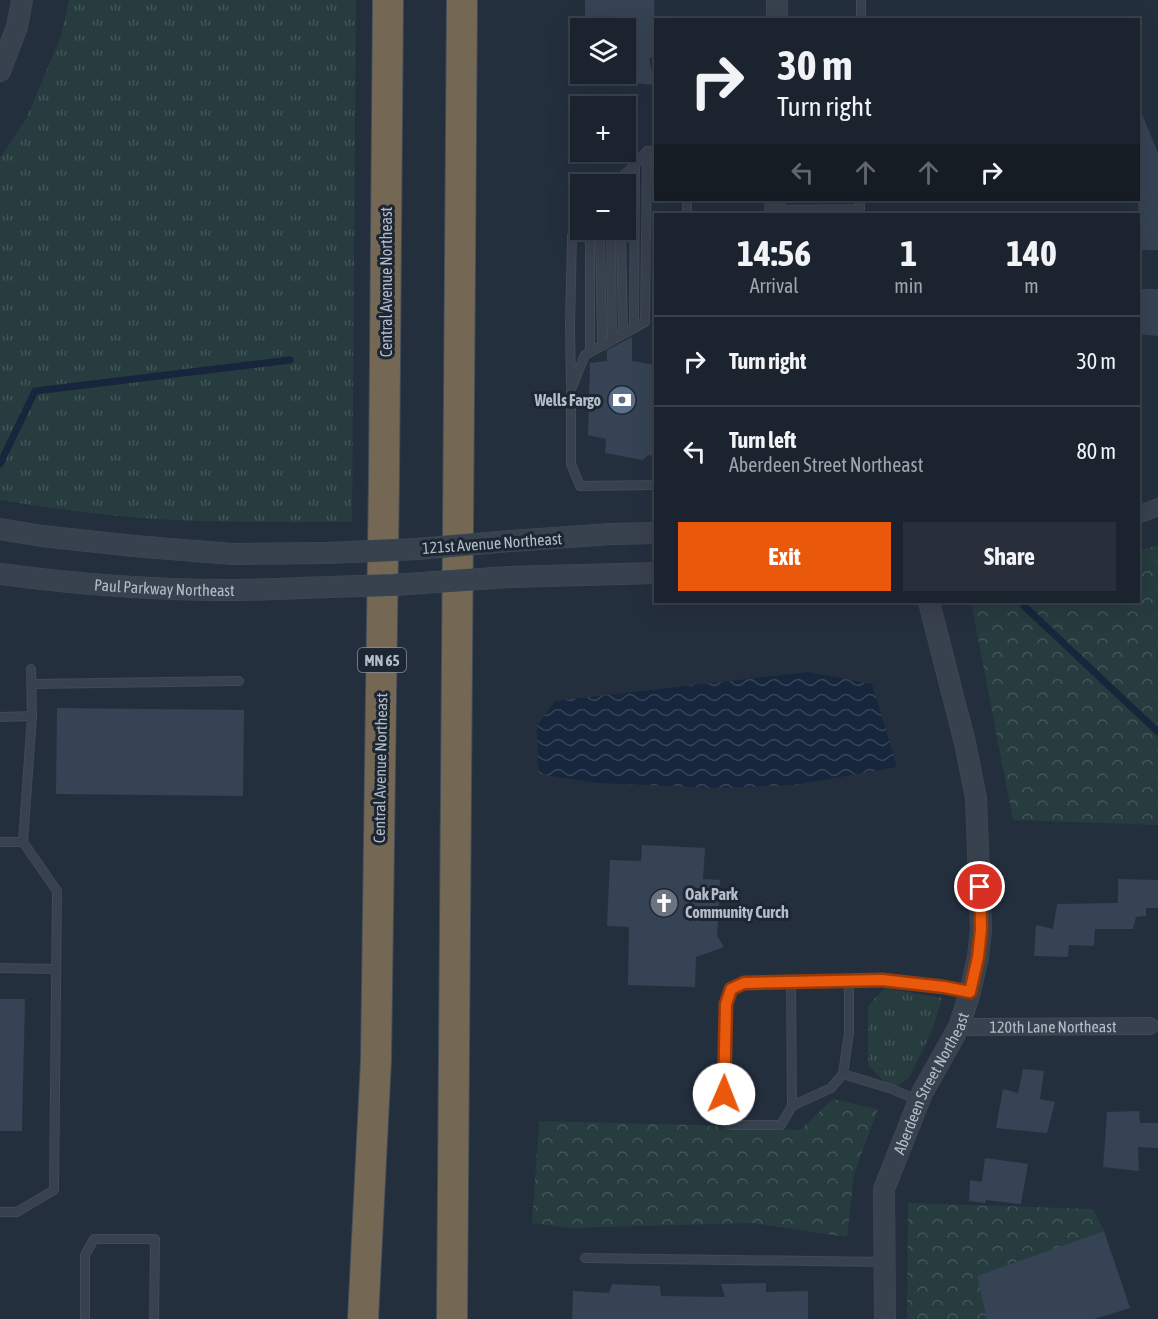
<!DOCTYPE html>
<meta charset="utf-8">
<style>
:root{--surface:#1b232e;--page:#282f3a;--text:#f1f3f6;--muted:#a0a4aa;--line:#39404a;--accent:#ea580c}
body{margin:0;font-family:"Asap Condensed",sans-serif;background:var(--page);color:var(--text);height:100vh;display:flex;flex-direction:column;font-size:22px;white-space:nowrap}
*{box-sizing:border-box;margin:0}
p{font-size:20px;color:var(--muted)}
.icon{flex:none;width:33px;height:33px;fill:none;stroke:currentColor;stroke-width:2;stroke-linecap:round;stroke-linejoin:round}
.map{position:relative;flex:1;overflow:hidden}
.panel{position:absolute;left:654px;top:213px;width:486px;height:390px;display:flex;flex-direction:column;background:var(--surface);border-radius:0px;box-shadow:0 6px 24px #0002,0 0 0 2px var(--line)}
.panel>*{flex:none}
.hud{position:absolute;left:654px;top:18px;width:486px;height:183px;border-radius:0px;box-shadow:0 6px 24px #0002,0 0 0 2px var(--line);background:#1b232e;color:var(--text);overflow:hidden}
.tools{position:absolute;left:570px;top:18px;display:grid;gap:12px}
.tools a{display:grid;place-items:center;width:66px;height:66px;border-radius:0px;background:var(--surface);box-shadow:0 6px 24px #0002,0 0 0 2px var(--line);font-size:30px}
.pin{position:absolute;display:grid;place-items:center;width:51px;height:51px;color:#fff;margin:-26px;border:3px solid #fff;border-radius:50%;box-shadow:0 2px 6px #0007}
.me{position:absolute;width:66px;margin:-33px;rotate:1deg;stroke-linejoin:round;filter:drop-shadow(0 0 4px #0008)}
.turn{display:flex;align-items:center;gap:21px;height:126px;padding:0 24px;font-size:27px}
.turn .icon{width:78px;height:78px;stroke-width:2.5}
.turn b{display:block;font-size:42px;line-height:51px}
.lanes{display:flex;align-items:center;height:57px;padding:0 24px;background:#0003;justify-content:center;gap:30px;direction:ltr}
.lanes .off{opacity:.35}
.eta{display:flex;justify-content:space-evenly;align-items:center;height:102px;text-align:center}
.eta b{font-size:36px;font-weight:700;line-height:42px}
.action{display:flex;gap:12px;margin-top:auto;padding:12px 24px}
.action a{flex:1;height:69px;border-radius:0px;background:var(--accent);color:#fff;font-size:24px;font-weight:700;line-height:69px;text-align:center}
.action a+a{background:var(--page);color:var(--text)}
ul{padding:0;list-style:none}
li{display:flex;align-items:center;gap:18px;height:90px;padding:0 24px;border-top:2px solid var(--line)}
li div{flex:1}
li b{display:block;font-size:22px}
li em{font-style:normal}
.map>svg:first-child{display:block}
.grass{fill:url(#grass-tufts)}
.forest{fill:url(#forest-crowns)}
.water{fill:url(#water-waves)}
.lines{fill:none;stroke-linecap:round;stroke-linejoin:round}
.stream{stroke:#17263c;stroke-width:7}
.building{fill:#364354}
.service-casing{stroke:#414a57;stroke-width:10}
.minor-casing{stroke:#414a57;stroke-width:18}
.tertiary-casing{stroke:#414a57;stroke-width:22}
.motorway-casing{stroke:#434c59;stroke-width:32}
.service{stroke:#38414e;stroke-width:8}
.minor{stroke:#38414e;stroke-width:16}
.tertiary{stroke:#38414e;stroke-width:21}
.motorway{stroke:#746855;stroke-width:30}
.tertiary-bridge-casing{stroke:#414a57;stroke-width:22;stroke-linecap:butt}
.tertiary-bridge{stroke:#38414e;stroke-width:21}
.route-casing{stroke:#983908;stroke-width:15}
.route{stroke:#ea580c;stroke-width:10}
.labels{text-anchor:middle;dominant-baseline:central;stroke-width:6;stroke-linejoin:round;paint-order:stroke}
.shield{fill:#1d2633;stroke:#878f9c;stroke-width:1.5}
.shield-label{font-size:15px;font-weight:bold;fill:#b4bcc9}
.street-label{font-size:16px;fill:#b4bcc9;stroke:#1d2633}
.poi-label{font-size:16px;font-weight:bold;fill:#b4bcc9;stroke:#1d2633;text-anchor:end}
</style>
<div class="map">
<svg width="1158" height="1319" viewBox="0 0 1158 1319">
<defs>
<pattern id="grass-tufts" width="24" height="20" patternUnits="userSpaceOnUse" patternTransform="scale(1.5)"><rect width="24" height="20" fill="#263c3f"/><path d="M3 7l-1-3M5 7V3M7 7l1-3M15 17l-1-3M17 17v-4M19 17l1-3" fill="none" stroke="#435659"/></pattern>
<pattern id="forest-crowns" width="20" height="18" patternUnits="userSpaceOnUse" patternTransform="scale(1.5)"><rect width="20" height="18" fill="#263c3f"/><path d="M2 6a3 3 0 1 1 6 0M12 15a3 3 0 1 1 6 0" fill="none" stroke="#435659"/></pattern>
<pattern id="water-waves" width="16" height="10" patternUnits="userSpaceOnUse" patternTransform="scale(1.5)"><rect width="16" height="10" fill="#17263c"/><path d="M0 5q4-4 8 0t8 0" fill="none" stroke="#364457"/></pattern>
</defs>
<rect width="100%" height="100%" fill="#242f3e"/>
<g class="grass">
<path d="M69,0H356L352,522C281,522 211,523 141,518C94,514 47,508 0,500V158L27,117L61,36Z"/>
<path d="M885,988L942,998L932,1031L909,1078L892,1089L868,1065V1006Z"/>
</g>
<g class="forest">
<path d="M1158,545V825L1013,820L971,602H1138L1139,551Z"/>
<path d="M833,1099L878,1109L854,1174L847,1237L752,1223L569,1228L532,1223L539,1121L698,1125L800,1130Z"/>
<path d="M908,1203L1093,1209L1104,1231L978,1276L987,1319H907Z"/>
</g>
<path class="water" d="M808,672L872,684L897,767L795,785L722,788L598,783L539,774L537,726L555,701Z"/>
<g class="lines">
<g class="stream">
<path d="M0,464L35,391L290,360"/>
<path d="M1024,606L1158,732"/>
</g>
</g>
<g class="building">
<path d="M585,0H654L656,58H649L655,85L626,82V28H585Z"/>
<path d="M1139,107L1158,153V250H1138Z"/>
<path d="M1138,289H1158V336L1138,334Z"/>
<path d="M632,337V361L656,365V457L648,455L643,460L605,453L606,439L588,435L590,363L607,361V350Z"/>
<path d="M57,708L244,710L243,796L56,794Z"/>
<path d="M642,845L705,848L703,879L720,880L717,936L724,947L696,957L695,987L628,985L629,927L607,926L610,860L641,861Z"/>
<path d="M1118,879L1158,880V908H1146V916L1136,917L1133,929H1095L1094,946L1069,945L1068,957L1034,956L1036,925L1053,929L1057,904L1118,903Z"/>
<path d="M0,999H25L22,1131H0Z"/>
<path d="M1023,1069L1044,1071L1040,1099L1055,1102L1047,1133L996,1128L1003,1089L1018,1093Z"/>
<path d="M1139,1111L1140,1123H1158V1148L1138,1147L1139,1171L1103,1167L1107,1112Z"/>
<path d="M985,1158L1028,1164L1021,1204L986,1200L985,1203L969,1201L970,1180L982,1182Z"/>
<path d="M1104,1231L1130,1308L1094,1319H987L977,1276Z"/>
<path d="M766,1283V1292L808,1291V1319H572L573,1291L609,1293L612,1284L660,1286L661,1296L725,1297L721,1284Z"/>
</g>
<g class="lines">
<g class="service-casing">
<g id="service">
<path d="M861,20V0"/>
<path d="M647,151L645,322L585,355L571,389V464L580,486L656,485"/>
<path d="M614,184L635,165L647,151H656"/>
<path d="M775,210L860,209V200"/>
<path d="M687,214V200"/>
<path d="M600,230L602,346"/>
<path d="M611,230L612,340"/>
<path d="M621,230L623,333"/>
<path d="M634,327L635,165"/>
<path d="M590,352V230"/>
<path d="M571,384L570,326L572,236L580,225"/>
<path d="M32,684L239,681"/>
<path d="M0,717L32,716"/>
<path d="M0,842H23L32,716L31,669"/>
<path d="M0,968L56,969"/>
<path d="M791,982L792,1106"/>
<path d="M843,1074L849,1033V980"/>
<path d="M919,1101L892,1089L843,1074L831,1088L792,1106L781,1125H730L724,1117L725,1004L731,989L744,983L882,979L944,987L970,992"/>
<path d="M0,1212H17L54,1190L57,891L23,842"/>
<path d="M585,1258L884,1262"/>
<path d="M85,1319V1255L94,1239H155L154,1319"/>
</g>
</g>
<g class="minor-casing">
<g id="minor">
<path d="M1138,515L1158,507"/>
<path id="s1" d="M959,1027L1150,1026"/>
</g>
</g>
<g class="tertiary-casing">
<g id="tertiary">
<path d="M777,20V0"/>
<path d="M0,71L17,27L22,0"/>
<path d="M775,200V214"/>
<path d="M0,529L42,536L134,546L232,554L328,553"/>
<path d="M511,541L611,534L656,533"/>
<path id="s2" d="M0,574C74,584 154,590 228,590C262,590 296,588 329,587"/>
<path d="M509,577L656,573"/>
<path id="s3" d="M885,1319L884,1189L922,1093L959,1027L970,992L978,957L981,929L976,798L965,743L929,602"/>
</g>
</g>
<g class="motorway-casing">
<g id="motorway">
<path d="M363,1319L376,1060L384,477L388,0"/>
<path d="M452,1319L462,0"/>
</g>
</g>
<use href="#service" class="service"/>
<use href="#minor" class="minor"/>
<use href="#tertiary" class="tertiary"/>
<use href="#motorway" class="motorway"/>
<g class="tertiary-bridge-casing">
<g id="tertiary-bridge">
<path d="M328,553L417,549L511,541"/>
<path d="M329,587L393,585L509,577"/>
</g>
</g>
<use href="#tertiary-bridge" class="tertiary-bridge"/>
</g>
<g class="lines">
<g class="route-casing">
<path id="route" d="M724,1094L726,1004L731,989L744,983L882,980L944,987L970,992L978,957L981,929L980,887"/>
</g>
<use href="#route" class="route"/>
</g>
<defs>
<g id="bank-disc" transform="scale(1.5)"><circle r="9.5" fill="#5c6f8a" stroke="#1d2633"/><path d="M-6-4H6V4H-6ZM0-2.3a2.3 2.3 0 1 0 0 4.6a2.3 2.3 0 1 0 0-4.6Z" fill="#fff"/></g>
<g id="church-disc" transform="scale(1.5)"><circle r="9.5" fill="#6b7280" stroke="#1d2633"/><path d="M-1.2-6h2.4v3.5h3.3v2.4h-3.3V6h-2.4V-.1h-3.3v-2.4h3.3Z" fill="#fff"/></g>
</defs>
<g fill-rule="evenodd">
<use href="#bank-disc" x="622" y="400"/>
<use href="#church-disc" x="664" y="903"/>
</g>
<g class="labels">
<rect class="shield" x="358" y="648" width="48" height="24" rx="4.5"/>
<g class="shield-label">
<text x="382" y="660">MN 65</text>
</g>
<g class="street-label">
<text transform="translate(386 282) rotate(-90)">Central Avenue Northeast</text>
<text transform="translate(492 543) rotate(-4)">121st Avenue Northeast</text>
<text stroke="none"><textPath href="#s2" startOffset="165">Paul Parkway Northeast</textPath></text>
<text transform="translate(380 768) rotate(-89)">Central Avenue Northeast</text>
<text stroke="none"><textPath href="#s1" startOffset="94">120th Lane Northeast</textPath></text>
<text stroke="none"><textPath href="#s3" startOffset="246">Aberdeen Street Northeast</textPath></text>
</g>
<g class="poi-label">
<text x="601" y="400">Wells Fargo</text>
<text x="685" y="894" text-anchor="start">Oak Park<tspan x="685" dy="18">Community Curch</tspan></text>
</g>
</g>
</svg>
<div class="tools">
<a><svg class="icon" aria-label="layers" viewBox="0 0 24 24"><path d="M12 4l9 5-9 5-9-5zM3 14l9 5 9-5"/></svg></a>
<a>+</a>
<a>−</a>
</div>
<div class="pin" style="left:980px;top:887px;background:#d93025"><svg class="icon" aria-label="arrive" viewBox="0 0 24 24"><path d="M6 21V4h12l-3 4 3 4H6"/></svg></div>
<svg class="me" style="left:724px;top:1094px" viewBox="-20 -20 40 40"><circle r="19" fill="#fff"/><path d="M0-13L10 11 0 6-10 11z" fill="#ea580c"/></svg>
<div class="hud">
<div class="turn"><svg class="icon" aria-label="right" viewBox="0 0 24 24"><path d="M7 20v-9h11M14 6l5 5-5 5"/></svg><div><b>30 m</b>Turn right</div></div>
<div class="lanes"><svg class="icon off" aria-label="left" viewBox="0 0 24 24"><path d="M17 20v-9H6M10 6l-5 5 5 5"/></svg><svg class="icon off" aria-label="ahead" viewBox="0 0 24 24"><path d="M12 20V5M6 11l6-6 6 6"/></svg><svg class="icon off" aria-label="ahead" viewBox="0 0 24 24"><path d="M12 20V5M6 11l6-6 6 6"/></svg><svg class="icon" aria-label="right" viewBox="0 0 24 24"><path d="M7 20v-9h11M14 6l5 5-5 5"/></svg></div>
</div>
<section class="panel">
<div class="eta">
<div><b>14:56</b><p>Arrival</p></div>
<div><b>1</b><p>min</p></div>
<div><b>140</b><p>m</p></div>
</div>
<ul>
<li><svg class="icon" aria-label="right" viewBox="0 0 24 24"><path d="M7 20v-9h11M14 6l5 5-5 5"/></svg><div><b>Turn right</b></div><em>30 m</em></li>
<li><svg class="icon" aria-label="left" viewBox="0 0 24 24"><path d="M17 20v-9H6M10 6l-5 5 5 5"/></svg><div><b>Turn left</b><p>Aberdeen Street Northeast</p></div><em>80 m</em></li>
</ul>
<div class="action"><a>Exit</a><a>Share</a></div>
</section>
</div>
